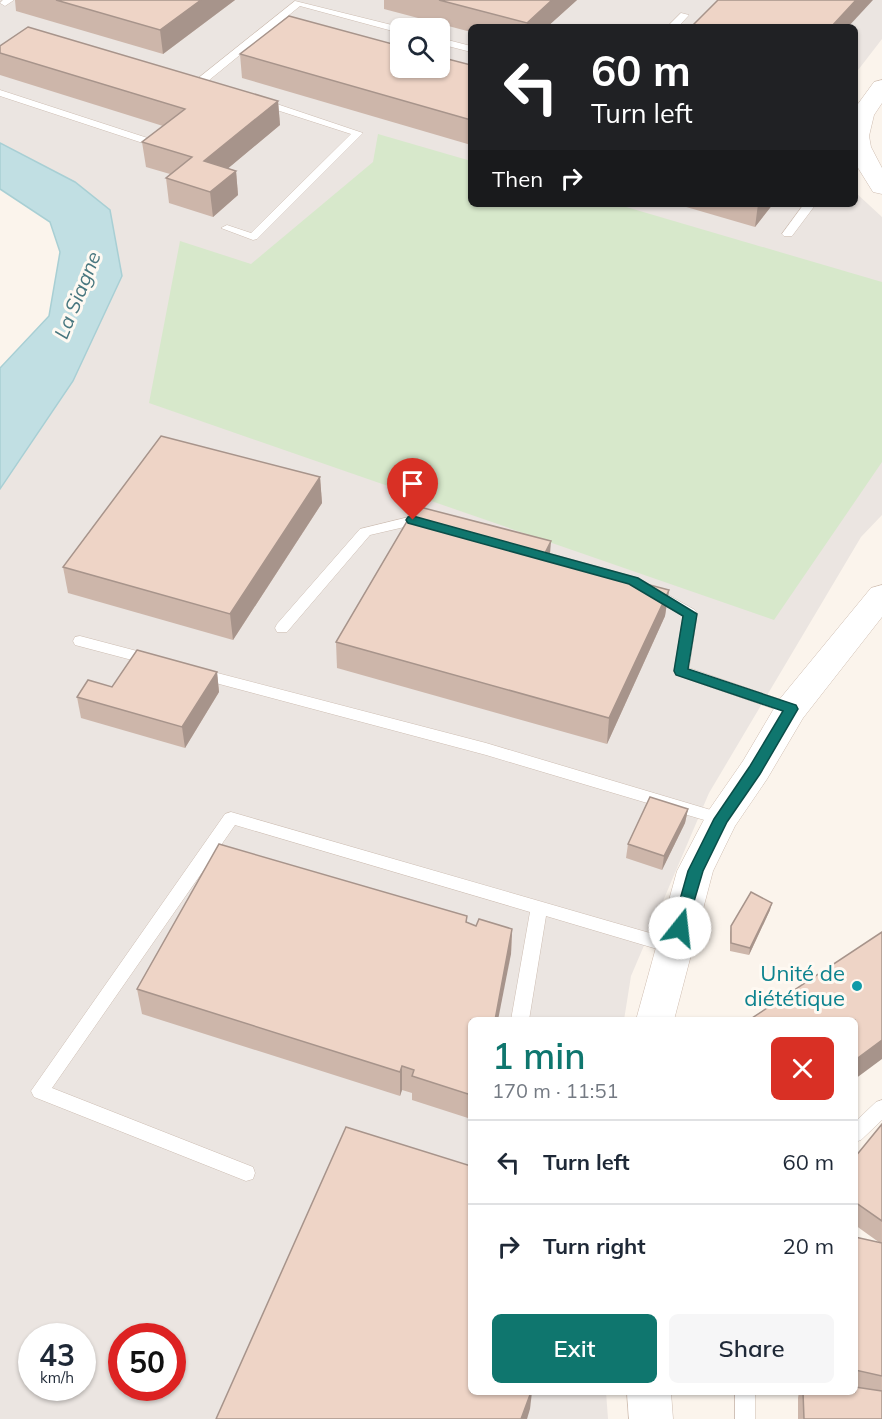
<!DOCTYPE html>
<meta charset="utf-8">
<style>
:root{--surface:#fff;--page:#f6f6f7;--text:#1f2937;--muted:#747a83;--line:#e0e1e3;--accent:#0f766e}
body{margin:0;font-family:Mulish,sans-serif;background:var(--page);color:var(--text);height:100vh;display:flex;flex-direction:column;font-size:22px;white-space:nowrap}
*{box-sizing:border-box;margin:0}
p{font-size:20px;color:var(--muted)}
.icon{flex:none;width:33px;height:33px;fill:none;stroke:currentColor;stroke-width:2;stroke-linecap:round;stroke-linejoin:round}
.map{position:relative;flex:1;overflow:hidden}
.panel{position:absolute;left:468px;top:1017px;width:390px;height:378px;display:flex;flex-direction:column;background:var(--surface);border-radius:9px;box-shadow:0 2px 4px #0004}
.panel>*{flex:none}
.banner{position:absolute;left:468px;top:24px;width:390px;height:183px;border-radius:9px;box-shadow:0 2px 4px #0004;background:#202124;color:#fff;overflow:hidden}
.buttons{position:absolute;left:390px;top:18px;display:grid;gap:12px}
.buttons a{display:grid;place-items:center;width:60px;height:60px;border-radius:9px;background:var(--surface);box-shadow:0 2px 4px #0004;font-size:30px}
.speed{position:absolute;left:18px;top:1323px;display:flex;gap:12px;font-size:30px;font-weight:700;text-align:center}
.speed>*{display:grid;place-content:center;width:78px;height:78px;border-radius:50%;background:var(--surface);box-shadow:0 2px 4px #0004;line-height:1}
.speed small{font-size:15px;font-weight:400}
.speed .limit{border:9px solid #d22;background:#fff;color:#111}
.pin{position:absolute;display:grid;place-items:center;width:51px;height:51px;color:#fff;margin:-62px -26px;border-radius:50% 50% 50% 0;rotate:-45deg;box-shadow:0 0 6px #0007}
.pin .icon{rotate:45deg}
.me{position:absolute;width:66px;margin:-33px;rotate:16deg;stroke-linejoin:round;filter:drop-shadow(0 0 4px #0008)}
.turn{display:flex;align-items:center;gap:21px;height:126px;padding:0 24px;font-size:27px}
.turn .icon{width:78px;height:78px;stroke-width:2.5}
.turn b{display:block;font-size:42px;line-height:51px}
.then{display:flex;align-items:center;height:57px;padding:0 24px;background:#0003;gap:12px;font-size:22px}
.round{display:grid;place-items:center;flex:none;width:63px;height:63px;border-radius:9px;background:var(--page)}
.head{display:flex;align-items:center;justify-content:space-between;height:102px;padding:0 24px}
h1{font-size:36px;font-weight:600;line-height:45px;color:var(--accent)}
.primary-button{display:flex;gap:12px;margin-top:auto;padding:12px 24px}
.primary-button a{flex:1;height:69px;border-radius:9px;background:var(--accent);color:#fff;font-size:24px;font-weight:600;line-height:69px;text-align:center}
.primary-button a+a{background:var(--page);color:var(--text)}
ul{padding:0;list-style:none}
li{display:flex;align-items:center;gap:18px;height:84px;padding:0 24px;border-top:2px solid var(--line)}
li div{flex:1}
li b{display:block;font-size:22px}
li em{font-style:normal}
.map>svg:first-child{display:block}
.industrial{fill:#ebe5e1;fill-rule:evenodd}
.green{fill:#d7e8cb}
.water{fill:#c1dfe3;stroke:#a8cfd4;stroke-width:1.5}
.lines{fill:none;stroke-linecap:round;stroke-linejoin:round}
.service-casing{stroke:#cdbdb2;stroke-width:1}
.secondary-casing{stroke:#cfbdb0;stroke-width:1}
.service{fill:#fff;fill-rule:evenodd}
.secondary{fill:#fff;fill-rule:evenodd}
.wall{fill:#cdb6aa}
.shaded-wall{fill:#a7948b}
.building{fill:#eed4c6;stroke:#a7948b;stroke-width:1.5}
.route{fill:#0f766e;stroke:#0a4d48;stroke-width:1.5}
.culture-dot{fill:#0f9aa8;stroke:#fef9f2;stroke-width:2}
.labels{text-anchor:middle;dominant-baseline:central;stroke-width:6;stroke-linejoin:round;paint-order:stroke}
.far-water-label{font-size:20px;font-style:italic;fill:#48777f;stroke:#fef9f2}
.culture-label{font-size:22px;fill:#0d838f;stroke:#fef9f2;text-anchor:end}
</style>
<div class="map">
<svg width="882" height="1419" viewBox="0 0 882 1419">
<rect width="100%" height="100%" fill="#fbf4ec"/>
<path class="industrial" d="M0,0H882V39L855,74V27H471V204H855V192L882,217V515L861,537L709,793L631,976L624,1020H471V1392H606L608,1419H0V489L73,381L122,276L0,149ZM400,28H440V68H400ZM32,1336H82V1388H32ZM122,1336H172V1388H122Z"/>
<path class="green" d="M378,134L471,161V204H616L882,282V462L774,620L149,403L180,241L251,264L373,162Z"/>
<path class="water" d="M0,143L75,182L110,210L122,276L73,381L0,489V368L49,316L60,252L50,222L0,189Z"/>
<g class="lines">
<g class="service-casing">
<g id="service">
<path d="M3,0H14L5,6L0,3Z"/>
<path d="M295,1L404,28H400V33L300,6L208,81L217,84V88L196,84V80Z"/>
<path d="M681,13L689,15L678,27H667Z"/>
<path d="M440,38L471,46V52L440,44Z"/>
<path d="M0,90L166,144L167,146L166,148H158L0,96Z"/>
<path d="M259,98L363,133L257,239L253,240L221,228L227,225L251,233L351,134L255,103L254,101Z"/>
<path d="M804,204H816L792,236H784L782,234Z"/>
<path d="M413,516L431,521L433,524L426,529L413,525L370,535L287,632H277L275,628L277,624L360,529Z"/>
<path d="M530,548L638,578L695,610L697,614L689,668L796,705L798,709L796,713H786L676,675L674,671L683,616L628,584L525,556L523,553Z"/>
<path d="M80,636L156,656L158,660L151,665L75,645L73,641L75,637Z"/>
<path d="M198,668L486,743L721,813L727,815L729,819L727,823L721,825L486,755L193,677L191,673L193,669Z"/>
<path d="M231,812L674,940L680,942L682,947L680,952L674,954L546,916L529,1020H511L530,912L235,825L52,1088L253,1167L255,1173L253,1179L246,1181L34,1097L31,1091L225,814Z"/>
<path d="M882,1100V1120L861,1140L855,1142V1122L876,1102Z"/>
<rect x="735" y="1392" width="20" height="27"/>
</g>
</g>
<g class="secondary-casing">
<g id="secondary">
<path d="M882,80V103L874,115L869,136L871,147L882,168V194L873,192L855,163V108L874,82Z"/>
<path d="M882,585V617L803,718L767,779L735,826L713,871L674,1020H636L677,871L709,810L743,761L779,700L871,588Z"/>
<path d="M627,1392H671L673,1419H629Z"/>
</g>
</g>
<use href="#service" class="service"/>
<use href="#secondary" class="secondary"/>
</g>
<g class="wall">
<path d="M15,0H235L163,54L16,11Z"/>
<path d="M384,0H577L547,27H471V32L384,9Z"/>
<path d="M0,46L278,101L280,125L228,168L236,171L238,195L213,217L169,203L166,178L170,174L146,167L142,142L163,126L0,75Z"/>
<path d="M240,54L471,65V145L242,78Z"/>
<path d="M676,204H773L755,227Z"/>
<path d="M320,477L322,503L233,640L68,593L63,567Z"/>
<path d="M550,559L669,590L665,616L607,744L337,668L336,642Z"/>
<path d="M217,672L219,692L185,748L81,718L77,697L112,687Z"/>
<path d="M688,809L685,823L662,870L626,858L628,844Z"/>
<path d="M770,910L749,955L730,951V933L731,926Z"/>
<path d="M467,916V922L476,926L512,929L511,954L471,1020V1119L412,1100V1093L402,1090L400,1096L142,1014L137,989Z"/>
<path d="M882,1124V1419H798V1398L799,1392H855V1237L880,1243L855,1225V1157Z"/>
</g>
<g class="shaded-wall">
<path d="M201,0H235L163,54L160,30Z"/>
<path d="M552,0H577L547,27H527V23Z"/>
<path d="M856,0H873L848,27H831Z"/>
<path d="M278,101L280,125L207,186L204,161Z"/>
<path d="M236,171L238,195L213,217L210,192Z"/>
<path d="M758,204H773L755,227Z"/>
<path d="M320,477L322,503L233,640L230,614Z"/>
<path d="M551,541L549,567L543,557Z"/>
<path d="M669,590L665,616L607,744L609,718Z"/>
<path d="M217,672L219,692L185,748L182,727Z"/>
<path d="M688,809L685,823L662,870L664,856Z"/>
<path d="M772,903L770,910L749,955L750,948Z"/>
<path d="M512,929L511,954L498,1020H495Z"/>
<path d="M882,1040V1059L855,1079V1060Z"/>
<path d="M402,1066V1090L400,1096V1072Z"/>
<path d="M531,1392H532L530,1409L527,1419H521Z"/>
</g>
<g class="building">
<path d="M56,0H201L160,30Z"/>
<path d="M439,0H552L527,23Z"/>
<path d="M718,0H856L831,27H691Z"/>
<path d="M289,16L400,46V68H440V57L471,65V120L240,54Z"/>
<path d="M28,27L278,101L204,161L236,171L210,192L166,178L192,157L142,142L185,109L0,53V46Z"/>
<path d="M161,436L320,477L230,614L63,567Z"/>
<path d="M416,506L551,541L543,557L669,590L609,718L336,642Z"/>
<path d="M137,650L217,672L182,727L77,697L88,680L112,687Z"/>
<path d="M650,797L688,809L664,856L628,844Z"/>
<path d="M219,844L467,916L466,922L476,926L479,919L512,929L495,1020H471V1095L412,1076L414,1070L402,1066L400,1072L137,989Z"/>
<path d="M751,892L772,903L750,948L731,943V926Z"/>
<path d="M882,932V1040L855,1060V1020H749Z"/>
<path d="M882,1124V1221L855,1202V1157Z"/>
<path d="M346,1127L471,1166V1392H531L521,1419H216Z"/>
<path d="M855,1237L882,1243V1376L855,1370Z"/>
<path d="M855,1387L882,1391V1419H804L803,1392H855Z"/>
</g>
<path class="route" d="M413,516L638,578L697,614L688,669L796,705L798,709L760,774L727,822L703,871L685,932H674L672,928L688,871L714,819L750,766L783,711L676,675L674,671L683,616L629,584L408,523L406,520L408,517Z"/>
<circle class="culture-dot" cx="857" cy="986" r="6"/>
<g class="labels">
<g class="far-water-label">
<text transform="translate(77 295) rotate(-68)">La Siagne</text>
</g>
<g class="culture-label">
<text x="845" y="973">Unité de<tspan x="845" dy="25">diététique</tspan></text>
</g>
</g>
</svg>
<div class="buttons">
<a><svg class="icon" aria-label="search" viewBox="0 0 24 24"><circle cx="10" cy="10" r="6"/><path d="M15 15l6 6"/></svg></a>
</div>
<div class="speed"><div>43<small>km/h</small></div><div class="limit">50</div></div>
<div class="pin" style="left:413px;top:520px;background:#d93025"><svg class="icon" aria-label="arrive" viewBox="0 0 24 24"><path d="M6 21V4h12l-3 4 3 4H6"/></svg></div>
<svg class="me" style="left:680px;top:928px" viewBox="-20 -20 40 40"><circle r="19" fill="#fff"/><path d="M0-13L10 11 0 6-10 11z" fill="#0f766e"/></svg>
<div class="banner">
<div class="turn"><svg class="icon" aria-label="left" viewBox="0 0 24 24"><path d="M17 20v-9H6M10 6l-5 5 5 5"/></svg><div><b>60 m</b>Turn left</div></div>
<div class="then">Then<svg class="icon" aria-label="right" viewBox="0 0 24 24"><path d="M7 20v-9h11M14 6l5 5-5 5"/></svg></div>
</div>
<section class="panel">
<div class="head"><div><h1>1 min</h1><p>170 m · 11:51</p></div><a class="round" style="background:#d93025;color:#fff"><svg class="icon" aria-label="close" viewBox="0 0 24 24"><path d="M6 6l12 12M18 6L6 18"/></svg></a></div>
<ul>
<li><svg class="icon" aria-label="left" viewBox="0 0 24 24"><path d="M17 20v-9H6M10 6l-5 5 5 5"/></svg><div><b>Turn left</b></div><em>60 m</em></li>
<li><svg class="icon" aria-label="right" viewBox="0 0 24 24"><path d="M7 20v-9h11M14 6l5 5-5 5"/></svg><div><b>Turn right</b></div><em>20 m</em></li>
</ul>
<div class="primary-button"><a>Exit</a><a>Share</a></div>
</section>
</div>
